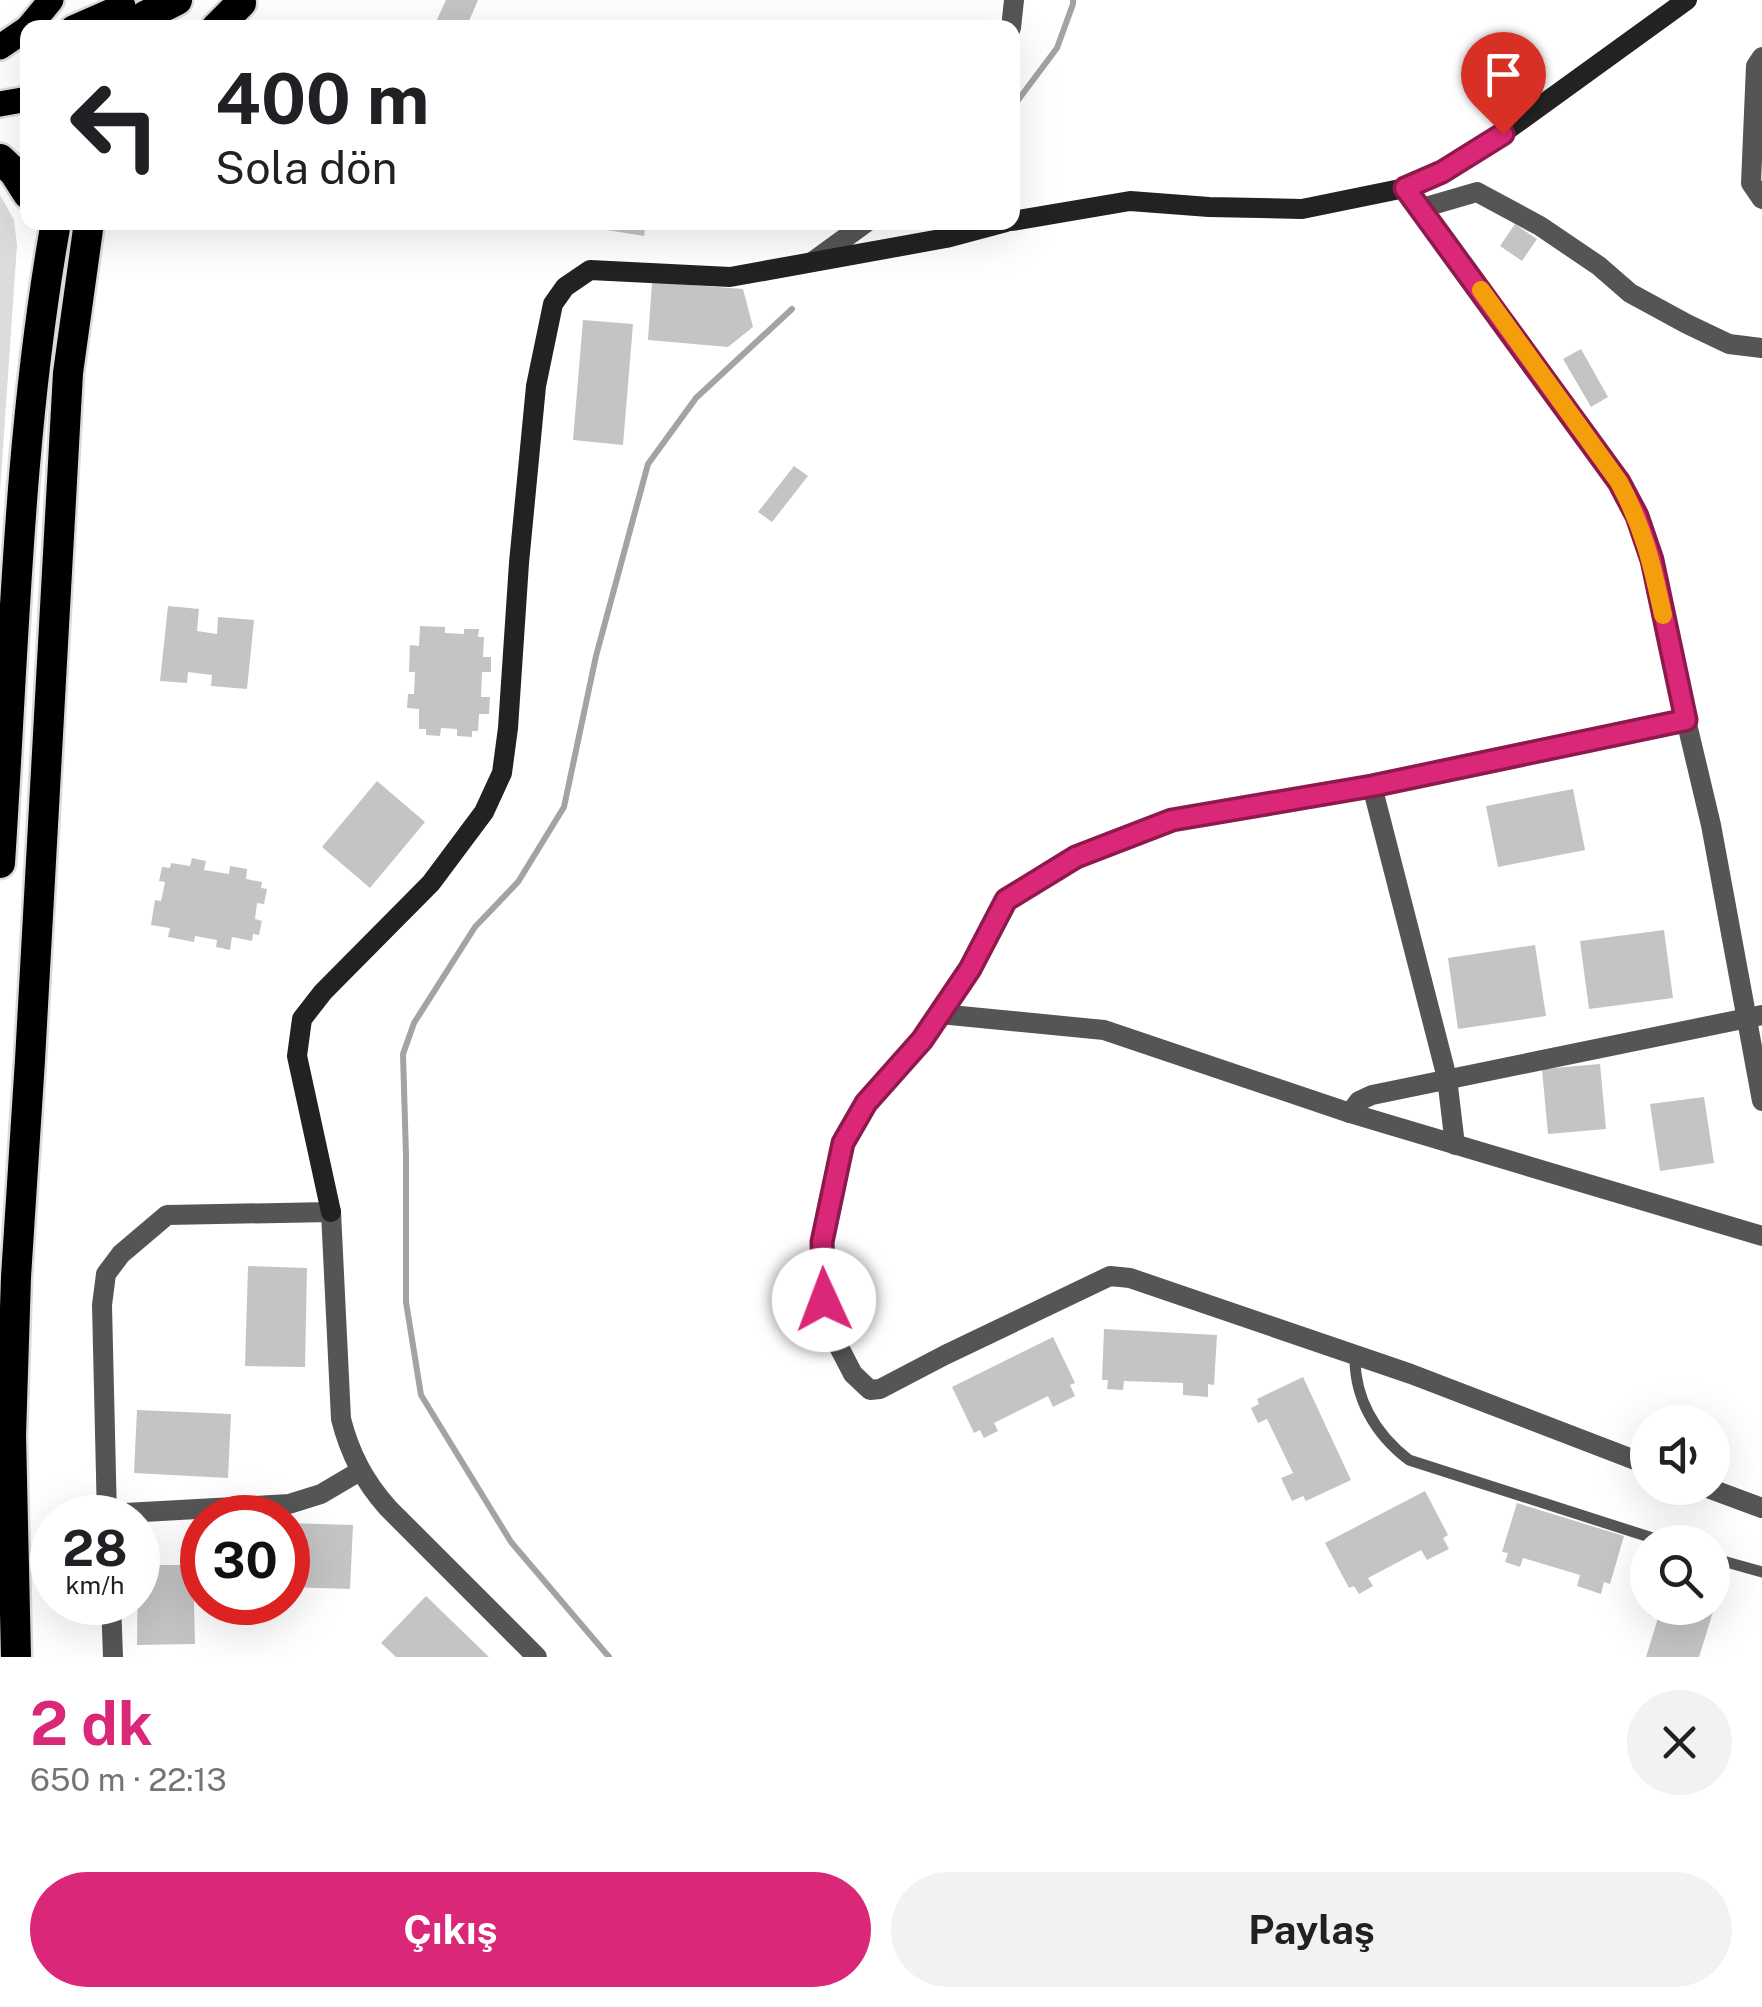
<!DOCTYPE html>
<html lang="tr">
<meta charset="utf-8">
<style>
:root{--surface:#fff;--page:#f2f2f2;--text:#202124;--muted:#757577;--accent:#db2777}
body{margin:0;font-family:"Public Sans",sans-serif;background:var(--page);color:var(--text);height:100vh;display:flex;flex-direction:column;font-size:38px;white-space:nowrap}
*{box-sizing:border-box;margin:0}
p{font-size:32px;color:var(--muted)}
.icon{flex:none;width:55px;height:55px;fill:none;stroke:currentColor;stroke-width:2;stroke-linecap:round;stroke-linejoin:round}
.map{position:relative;height:1657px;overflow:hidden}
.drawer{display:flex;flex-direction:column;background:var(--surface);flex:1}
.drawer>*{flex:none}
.hud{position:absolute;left:20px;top:20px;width:1000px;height:210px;border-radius:20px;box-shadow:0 10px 40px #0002;background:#fff;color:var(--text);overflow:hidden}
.tools{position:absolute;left:1630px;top:1405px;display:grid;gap:20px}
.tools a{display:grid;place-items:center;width:100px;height:100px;border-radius:50%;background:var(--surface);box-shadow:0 10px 40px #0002;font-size:50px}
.speed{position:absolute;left:30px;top:1495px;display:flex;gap:20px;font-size:50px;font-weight:700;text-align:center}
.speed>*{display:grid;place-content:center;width:130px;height:130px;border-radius:50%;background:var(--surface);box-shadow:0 10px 40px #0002;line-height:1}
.speed small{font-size:25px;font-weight:400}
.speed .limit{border:15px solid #d22;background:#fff;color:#111}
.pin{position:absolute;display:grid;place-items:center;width:85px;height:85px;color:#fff;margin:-102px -42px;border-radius:50% 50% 50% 0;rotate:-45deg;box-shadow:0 0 10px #0007}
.pin .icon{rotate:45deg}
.me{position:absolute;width:110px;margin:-55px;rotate:358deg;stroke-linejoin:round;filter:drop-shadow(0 0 8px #0008)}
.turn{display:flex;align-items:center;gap:35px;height:210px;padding:0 30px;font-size:45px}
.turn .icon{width:130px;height:130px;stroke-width:2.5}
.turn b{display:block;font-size:70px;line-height:85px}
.round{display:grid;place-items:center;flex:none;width:105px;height:105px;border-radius:52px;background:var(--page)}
.headline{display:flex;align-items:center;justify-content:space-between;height:170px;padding:0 30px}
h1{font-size:60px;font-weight:700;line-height:75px;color:var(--accent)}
.primary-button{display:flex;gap:20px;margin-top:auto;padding:20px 30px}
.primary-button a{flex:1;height:115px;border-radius:60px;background:var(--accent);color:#fff;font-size:40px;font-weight:700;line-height:115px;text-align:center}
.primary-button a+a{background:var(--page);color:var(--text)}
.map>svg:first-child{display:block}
.green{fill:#dcdcdc}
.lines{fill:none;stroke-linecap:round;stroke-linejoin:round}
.stream{stroke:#a3a3a3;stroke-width:6}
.building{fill:#c4c4c4}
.primary-casing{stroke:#dbdbdb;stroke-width:30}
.highway-casing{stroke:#dbdbdb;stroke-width:35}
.lane{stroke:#555;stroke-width:11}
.street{stroke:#555;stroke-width:20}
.secondary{stroke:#222;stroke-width:20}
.primary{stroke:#000;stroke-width:25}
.highway{stroke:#000;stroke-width:30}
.route-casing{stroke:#8e194d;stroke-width:25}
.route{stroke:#db2777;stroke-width:18}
.slow{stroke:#f59e0b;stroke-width:18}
</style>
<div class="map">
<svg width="1762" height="1657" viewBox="0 0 1762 1657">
<rect width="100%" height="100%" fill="#fff"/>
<path class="green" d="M0,195L14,220L17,245L0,491Z"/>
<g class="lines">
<g class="stream">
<path d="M1012,108L1057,48L1073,4V0"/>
<path d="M609,1657L511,1542L421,1395L406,1302V1156L403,1054L414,1023L475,927L518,882L564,807L596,656L648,464L696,398L792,309"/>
</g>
</g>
<g class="building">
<path d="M446,0H478L466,28H433Z"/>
<path d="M576,222H646L644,236L576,225Z"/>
<path d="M1515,224L1537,239L1522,261L1500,246Z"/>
<path d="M652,282L743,289L753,327L728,347L648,340Z"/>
<path d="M583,320L633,324L623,445L573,440Z"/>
<path d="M1581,349L1608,397L1591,407L1563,359Z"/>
<path d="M794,466L808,476L772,522L758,512Z"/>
<path d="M168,606L199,609L197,631L217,634L218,617L254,620L247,689L211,686L212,675L188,672L187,683L160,681Z"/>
<path d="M420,626L445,627V633L464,634V629H479L478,637H484L483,657H491V672H482L481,697H490L489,714H479L478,731H472V737L457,736V729L441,728L440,736L426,735V729H419V709L407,708L408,694H414L415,672H409L410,645L419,646Z"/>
<path d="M377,781L425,822L370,888L322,847Z"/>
<path d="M1573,789L1585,850L1498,867L1486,806Z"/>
<path d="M192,858L206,861L204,870L229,874L230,866L247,869L246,879L262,882L261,888L267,889L264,904L257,903L255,919L262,921L259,935L253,934L252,941L232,937L230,950L216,947L217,940L195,936L194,942L168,937L170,928L151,925L155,900L161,901L165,882L159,881L162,867L170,868L171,863L190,866Z"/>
<path d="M1664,930L1673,998L1589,1009L1580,941Z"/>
<path d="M1535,945L1546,1016L1458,1029L1448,958Z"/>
<path d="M1600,1064L1606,1129L1548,1134L1542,1069Z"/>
<path d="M1704,1097L1714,1163L1660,1171L1650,1104Z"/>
<path d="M248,1266L307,1268L305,1367L245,1366Z"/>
<path d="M1104,1329L1217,1335L1214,1385L1208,1384V1397L1183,1395V1383L1124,1381L1123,1390L1107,1389L1108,1380H1102Z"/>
<path d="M1053,1337L1075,1383L1070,1385L1075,1396L1053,1407L1048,1396L994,1423L998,1431L984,1438L980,1430L974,1433L952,1387Z"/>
<path d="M1303,1377L1351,1480L1306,1501L1303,1496L1292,1501L1281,1478L1293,1473L1267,1419L1258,1423L1251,1408L1259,1404L1257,1399Z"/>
<path d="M137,1410L231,1414L228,1478L134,1473Z"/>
<path d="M1425,1491L1448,1535L1443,1538L1449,1549L1427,1560L1421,1550L1368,1578L1373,1586L1359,1594L1354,1586L1349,1588L1325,1543Z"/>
<path d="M1517,1503L1624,1536L1610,1584L1604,1582L1601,1594L1577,1586L1580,1575L1523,1558L1520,1567L1505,1562L1508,1553L1502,1552Z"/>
<path d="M288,1523L353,1525L350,1589L288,1587Z"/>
<path d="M138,1565H193L195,1644L137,1645Z"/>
<path d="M426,1596L489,1657H396L381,1643Z"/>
<path d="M1651,1608H1698L1713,1612L1699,1657H1646L1658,1618L1649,1615Z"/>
</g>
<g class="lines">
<g class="primary-casing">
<g id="primary">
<path d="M28,28L51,0"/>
<path d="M73,28L123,6"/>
<path d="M0,47L28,28"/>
<path d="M0,104L28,99"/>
</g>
</g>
<g class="highway-casing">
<g id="highway">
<path d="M129,28L145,16L177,0"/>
<path d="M216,28L241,3"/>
<path d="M0,159L14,172L28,194"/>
<path d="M0,863C14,649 18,434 56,222"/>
<path d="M16,1657L11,1435L16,1277L30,1060L68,373L89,222"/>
</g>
</g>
<g class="lane">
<path d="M1355,1355C1354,1398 1375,1434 1409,1460L1665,1542"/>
<path d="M1712,1558L1762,1572"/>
</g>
<g class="street">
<path d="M1011,28L1014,0"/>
<path d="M1762,57L1756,66L1751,183L1762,199"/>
<path d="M1405,188L1619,482L1637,516L1651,561L1677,682L1711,825L1762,1101"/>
<path d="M1422,208L1477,192L1540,226L1599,266L1630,293L1687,324L1729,344L1762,348"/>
<path d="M812,262L867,222"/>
<path d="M1372,786L1447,1078L1455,1145"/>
<path d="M940,1014L1104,1030L1350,1113L1762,1236"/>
<path d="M1350,1113L1359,1101L1372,1095L1762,1015"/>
<path d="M1648,1465L1411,1374L1130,1278L1110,1276L945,1355L880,1389L870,1390L853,1374L840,1349L824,1300L822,1242L843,1143L867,1103L922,1040L970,969L1006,900L1075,857L1172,820L1372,786L1686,720"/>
<path d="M1708,1488L1762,1508"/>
<path d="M107,1514L289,1504L321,1494L360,1471"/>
<path d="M107,1518L102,1305L106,1274L121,1254L167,1215L331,1212L341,1419C350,1454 364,1481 388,1508L537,1657"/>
<path d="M111,1602L113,1657"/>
</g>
<g class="secondary">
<path d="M1012,221L1130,201L1209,207L1302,209L1405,188L1442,171L1503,133L1687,0"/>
<path d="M331,1212L297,1056L302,1019L323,992L431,883L484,812L502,773L508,728L519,563L536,386L553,304L565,287L590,270L730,277L946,238L1006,222"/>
</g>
<use href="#primary" class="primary"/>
<use href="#highway" class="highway"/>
</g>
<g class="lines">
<g class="route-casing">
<path id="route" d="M824,1300L822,1242L843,1143L866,1103L922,1040L970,969L1006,900L1076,857L1172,820L1372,786L1686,720L1652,560L1637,516L1619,482L1405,188L1442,172L1503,134"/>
</g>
<use href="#route" class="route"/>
<path class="slow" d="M1481,290L1619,482C1644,529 1652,564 1663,615"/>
</g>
</svg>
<div class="tools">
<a><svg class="icon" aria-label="sound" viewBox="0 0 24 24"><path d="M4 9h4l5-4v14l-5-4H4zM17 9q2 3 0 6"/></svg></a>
<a><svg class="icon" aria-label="search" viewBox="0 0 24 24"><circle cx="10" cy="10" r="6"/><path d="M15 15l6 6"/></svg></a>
</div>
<div class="speed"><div>28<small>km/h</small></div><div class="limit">30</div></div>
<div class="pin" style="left:1503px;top:134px;background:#d93025"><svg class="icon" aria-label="arrive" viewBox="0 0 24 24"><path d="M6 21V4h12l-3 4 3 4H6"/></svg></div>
<svg class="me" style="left:824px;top:1300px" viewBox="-20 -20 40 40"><circle r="19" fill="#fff"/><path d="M0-13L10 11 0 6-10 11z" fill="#db2777"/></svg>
<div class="hud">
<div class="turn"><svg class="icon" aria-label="left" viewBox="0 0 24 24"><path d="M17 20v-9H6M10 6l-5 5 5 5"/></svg><div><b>400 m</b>Sola dön</div></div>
</div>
</div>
<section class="drawer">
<div class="headline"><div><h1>2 dk</h1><p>650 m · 22:13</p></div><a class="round"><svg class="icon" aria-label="close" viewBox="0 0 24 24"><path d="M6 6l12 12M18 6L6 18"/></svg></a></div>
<div class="primary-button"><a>Çıkış</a><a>Paylaş</a></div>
</section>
